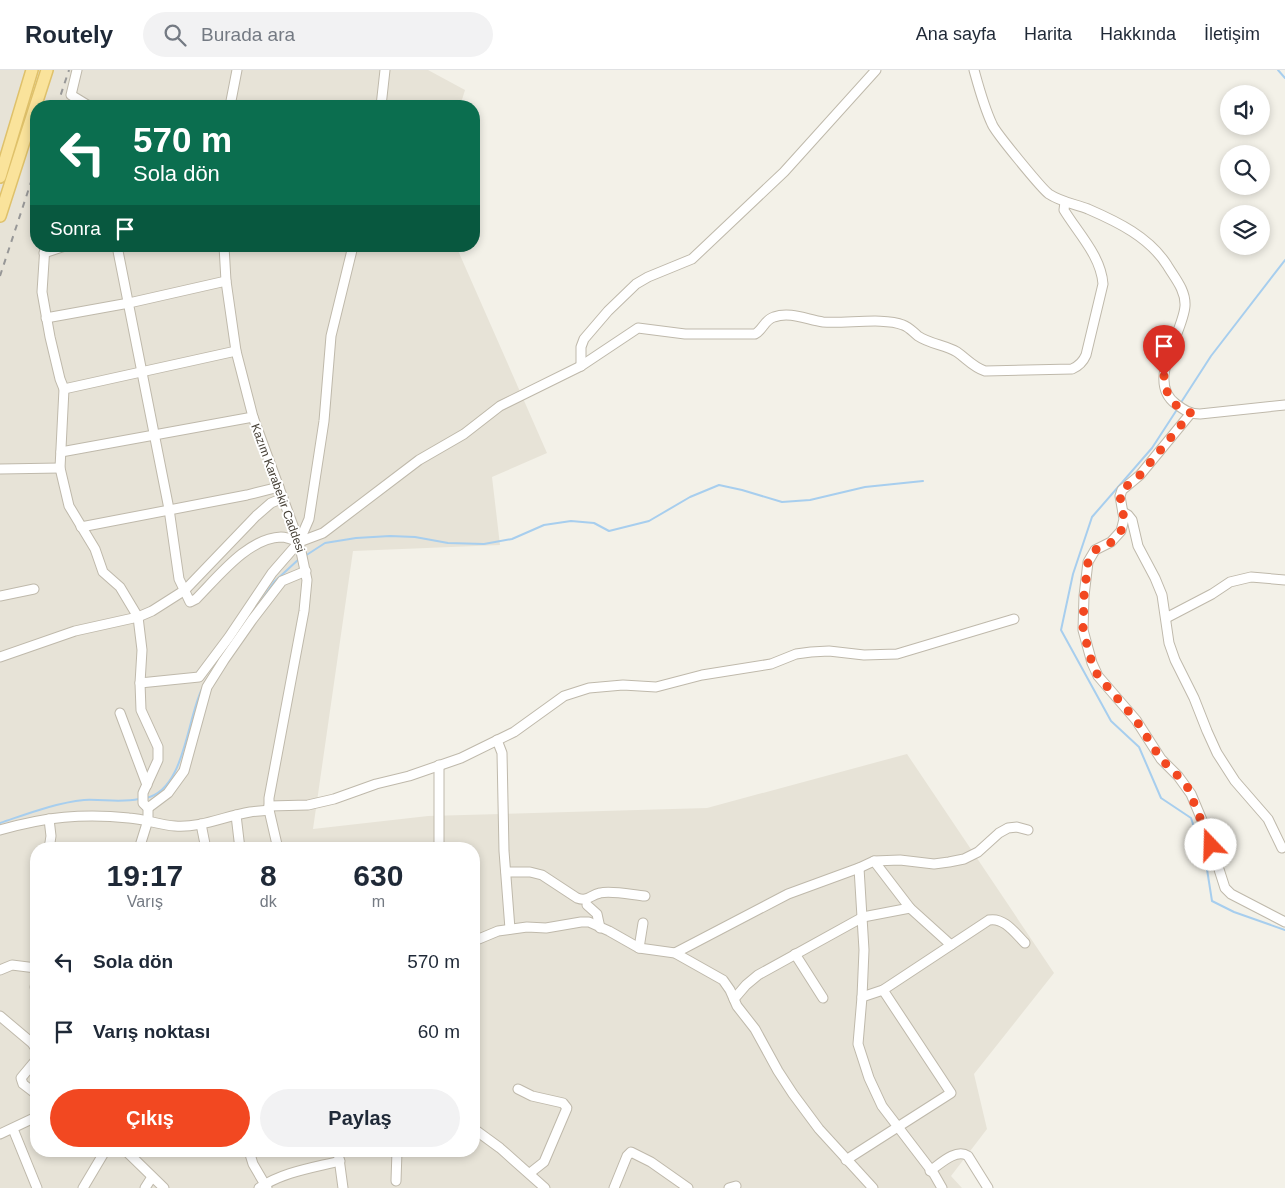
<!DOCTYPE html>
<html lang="tr">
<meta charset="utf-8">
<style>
:root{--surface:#fff;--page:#f2f2f3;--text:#1f2937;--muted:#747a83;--line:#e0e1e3;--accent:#f24821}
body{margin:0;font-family:Arial,sans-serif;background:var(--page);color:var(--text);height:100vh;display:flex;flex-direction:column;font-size:19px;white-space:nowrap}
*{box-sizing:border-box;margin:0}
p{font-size:16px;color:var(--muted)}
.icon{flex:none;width:28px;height:28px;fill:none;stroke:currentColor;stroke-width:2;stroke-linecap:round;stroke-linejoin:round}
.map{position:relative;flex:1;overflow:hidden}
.sheet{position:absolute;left:30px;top:772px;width:450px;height:315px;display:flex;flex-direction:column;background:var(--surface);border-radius:20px;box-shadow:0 2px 8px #0003}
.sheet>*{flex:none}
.hud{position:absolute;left:30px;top:30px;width:450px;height:152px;border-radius:20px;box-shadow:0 2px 8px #0003;background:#0b6e4f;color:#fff;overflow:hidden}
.controls{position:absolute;left:1220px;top:15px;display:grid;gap:10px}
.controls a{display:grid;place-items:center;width:50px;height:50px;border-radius:50%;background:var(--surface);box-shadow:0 2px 8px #0003;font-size:25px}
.pin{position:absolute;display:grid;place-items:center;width:42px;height:42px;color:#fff;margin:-51px -21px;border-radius:50% 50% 50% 0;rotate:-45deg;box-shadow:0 0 5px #0007}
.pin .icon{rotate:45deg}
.me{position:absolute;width:55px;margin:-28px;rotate:339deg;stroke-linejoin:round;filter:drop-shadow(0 0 4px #0008)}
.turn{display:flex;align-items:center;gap:18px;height:105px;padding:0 20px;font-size:22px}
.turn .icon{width:65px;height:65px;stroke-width:2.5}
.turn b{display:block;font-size:35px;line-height:42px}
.then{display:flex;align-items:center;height:48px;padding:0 20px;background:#0003;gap:10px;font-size:19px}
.eta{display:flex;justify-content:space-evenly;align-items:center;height:85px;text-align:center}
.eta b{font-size:30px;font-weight:700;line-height:35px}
.button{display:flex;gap:10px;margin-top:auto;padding:10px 20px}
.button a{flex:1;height:58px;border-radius:30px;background:var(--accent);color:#fff;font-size:20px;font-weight:700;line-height:58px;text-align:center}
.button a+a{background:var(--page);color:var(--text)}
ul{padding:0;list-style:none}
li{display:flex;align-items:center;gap:15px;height:70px;padding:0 20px}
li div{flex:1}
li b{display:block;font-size:19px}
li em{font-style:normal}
header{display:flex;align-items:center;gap:30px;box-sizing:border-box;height:70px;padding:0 25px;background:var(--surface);border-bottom:1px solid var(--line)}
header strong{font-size:24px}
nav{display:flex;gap:28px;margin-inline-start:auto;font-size:18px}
.search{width:350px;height:45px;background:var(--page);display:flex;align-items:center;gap:12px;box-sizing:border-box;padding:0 18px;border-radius:28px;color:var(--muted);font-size:19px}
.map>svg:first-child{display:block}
.residential{fill:#e7e3d7;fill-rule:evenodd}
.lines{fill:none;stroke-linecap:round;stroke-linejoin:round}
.stream{stroke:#a7ceee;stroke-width:2}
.minor-casing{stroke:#bfb9ab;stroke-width:11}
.major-casing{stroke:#dfc16a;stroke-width:14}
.minor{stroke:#fff;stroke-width:9}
.major{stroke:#fae39b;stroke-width:11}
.rail{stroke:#979797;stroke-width:2;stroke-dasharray:6 6;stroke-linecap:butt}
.route{stroke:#f24821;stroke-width:9;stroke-dasharray:0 16.2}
.labels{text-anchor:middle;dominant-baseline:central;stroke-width:4;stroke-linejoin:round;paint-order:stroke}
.street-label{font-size:12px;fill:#474137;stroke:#fff}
</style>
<header>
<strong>Routely</strong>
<div class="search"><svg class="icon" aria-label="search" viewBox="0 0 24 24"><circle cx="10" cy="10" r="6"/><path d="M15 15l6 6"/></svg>Burada ara</div>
<nav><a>Ana sayfa</a><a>Harita</a><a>Hakkında</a><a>İletişim</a></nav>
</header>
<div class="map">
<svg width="1285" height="1118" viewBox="0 0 1285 1118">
<rect width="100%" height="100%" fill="#f3f1e8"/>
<path class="residential" d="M0,0H428L465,20L460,36H36V176H456L547,383L492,407L500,475L353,481L313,759L428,746L707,738L907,684L1054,903L974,1004L987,1059L951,1106L962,1118H0ZM36,779H474V1081H36Z"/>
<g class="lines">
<g class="stream">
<path d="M1278,0L1285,8"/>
<path d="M1180,334L1211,286L1285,190"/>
<path d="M1178,338L1152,378L1092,447L1073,504L1061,560L1111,651L1139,677L1161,728L1191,748L1206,793L1212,831L1234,842L1285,860"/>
<path d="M305,486L325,473L356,468L390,466L415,467L448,473L484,474L512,469L544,455L571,451L594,453L609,461L649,451L690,427L719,415L742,420L782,432L810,430L865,417L923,411"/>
<path d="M259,534L274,512L299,489"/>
<path d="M146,728C185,720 187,648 202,619"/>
<path d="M0,753C27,744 55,733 84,730C102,729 121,733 139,729"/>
</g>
<g class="minor-casing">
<g id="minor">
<path d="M77,0L71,25L89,36"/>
<path d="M974,0C979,18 984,37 992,54C995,62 1042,119 1049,124C1061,132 1075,134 1088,139C1118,152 1149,167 1167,195C1174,207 1186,220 1185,236C1183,264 1145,311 1176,334C1184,340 1190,344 1200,344L1285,335"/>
<path d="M230,36L237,0"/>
<path d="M381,36L385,0"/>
<path d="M45,176L42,222L50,267L60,309L64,319L60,398L69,436L95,479L103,502L120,517L138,547L142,580L140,613L141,640L158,677V690L143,723V733L148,738V750L139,779"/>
<path d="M117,176L169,439L179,509L190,532L196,529C218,507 248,468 281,467C286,467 294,470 299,472L309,449L324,351L331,266L353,176"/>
<path d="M224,176L226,211L236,281L253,347L299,472L307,510L304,541L269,728V740L278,779"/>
<path d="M44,183L65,176"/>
<path d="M46,248L129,233L226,211"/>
<path d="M581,296V277L584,269L608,241L636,214L648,207L692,189L784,102L876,0"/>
<path d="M64,319L236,281"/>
<path d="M1191,343L1140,405L1122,420L1120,426L1124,449L1121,461L1111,472L1095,480L1088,492L1084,526L1083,560L1092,593L1098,606L1136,650L1161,689L1178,706L1191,724L1207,762L1225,818L1231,824L1285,852"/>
<path d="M61,382L253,347"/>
<path d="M0,399L60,398"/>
<path d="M1123,442L1128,445L1132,450L1138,476L1155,508L1162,525L1169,573L1175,590L1194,628L1207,661L1217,683L1235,711L1268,749L1282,778"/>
<path d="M81,457L247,425L279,417"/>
<path d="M0,526L34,519"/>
<path d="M1166,548L1212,524L1230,512L1251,507L1285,510"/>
<path d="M0,587L75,561L138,547L152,541L185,520L256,446L271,433L283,428"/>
<path d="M140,613L199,607L229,567L272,503L299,472L323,463L419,390L464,364L500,336L581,296L638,258L685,264H755C763,260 765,249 774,247C790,241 808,250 823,252C845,254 884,247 903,255C909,257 913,262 918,266C930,274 945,275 957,282C967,289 973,297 985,301L1072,299C1079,296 1083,292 1086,285L1103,214C1101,186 1078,163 1064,140L1065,132"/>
<path d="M120,643L147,715"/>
<path d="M497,670L502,683L504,781L510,859"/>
<path d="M439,695V779"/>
<path d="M269,736L308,735L334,729L376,714L409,706L461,688L514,662L564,626L589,618L623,615L656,617L702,605L771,594L796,584L811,582L829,581L864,585L897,584L1014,549"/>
<path d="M148,738L168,723L184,701L207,617L224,590L252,550L282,511L306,501"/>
<path d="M236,745L240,779"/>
<path d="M49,749L51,766L49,779"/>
<path d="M201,754L206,779"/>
<path d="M0,760C45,747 83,743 129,748C145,749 159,755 175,756C201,758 225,746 250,742C256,741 263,741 269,740"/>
<path d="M874,791L910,838L951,875"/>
<path d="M859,798L864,880L862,927L858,974L869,1008L882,1036L934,1104L942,1118"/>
<path d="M506,802H530L542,805L577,828C588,832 590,825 600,823C611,820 633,825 645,826"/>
<path d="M587,835L597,844L600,858"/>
<path d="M474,871L498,861L527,857L546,858L581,852H589L609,861L639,878L675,883L723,910L730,920L737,936L755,959L778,1001L793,1024L819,1059L873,1118"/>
<path d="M639,878L643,853"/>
<path d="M675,883L788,824L859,798L874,791L900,790L934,794L949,792L964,789L978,782L999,763L1008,758L1017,757L1028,760"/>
<path d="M795,884L823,928"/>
<path d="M0,900L12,895L36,898"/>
<path d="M35,917H36"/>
<path d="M862,927L883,920L989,850C1004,847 1015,863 1025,873"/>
<path d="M734,929L746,915L758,905L863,847L910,838"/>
<path d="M0,946L32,973L36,979"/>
<path d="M36,990L21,1008L23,1014L36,1024"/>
<path d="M518,1019L532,1026L563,1033L567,1038L544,1092L530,1103"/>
<path d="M13,1059L37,1118"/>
<path d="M474,1059L500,1078L545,1118"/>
<path d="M0,1064L36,1047"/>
<path d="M126,1081L164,1118"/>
<path d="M249,1081L253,1094L267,1118"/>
<path d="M338,1081L343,1118"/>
<path d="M846,1090L951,1023L883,920"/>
<path d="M930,1101C940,1094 956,1078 968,1086L988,1118"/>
<path d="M396,1111L397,1081"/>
<path d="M83,1118L105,1081"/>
<path d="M145,1118L152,1107"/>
<path d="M259,1118C283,1102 312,1098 340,1091"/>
<path d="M614,1118L627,1086L631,1082L651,1092L688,1118"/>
<path d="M729,1118L736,1116"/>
</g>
</g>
<g class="major-casing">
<g id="major">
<path d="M0,107L32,0"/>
<path d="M0,146L47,0"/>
</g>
</g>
<use href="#minor" class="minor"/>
<use href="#major" class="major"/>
<g class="rail">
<path d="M57,36L69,0"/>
<path d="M0,206L36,97"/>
</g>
</g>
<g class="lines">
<path class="route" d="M1164,306C1165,324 1173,338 1191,343L1140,405L1122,420L1120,426L1124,449L1121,461L1112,472L1095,480L1088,492L1084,526L1083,560L1092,593L1098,606L1136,650L1161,689L1178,706L1188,718L1211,775"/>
</g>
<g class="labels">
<g class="street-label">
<text transform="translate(278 418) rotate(70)">Kazım Karabekir Caddesi</text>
</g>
</g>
</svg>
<div class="controls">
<a><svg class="icon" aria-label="sound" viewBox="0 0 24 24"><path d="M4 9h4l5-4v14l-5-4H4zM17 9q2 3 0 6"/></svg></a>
<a><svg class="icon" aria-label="search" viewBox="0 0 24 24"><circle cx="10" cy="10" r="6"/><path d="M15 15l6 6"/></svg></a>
<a><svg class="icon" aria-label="layers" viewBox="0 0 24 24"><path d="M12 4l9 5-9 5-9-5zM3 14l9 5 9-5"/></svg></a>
</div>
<div class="pin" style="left:1164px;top:306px;background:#d93025"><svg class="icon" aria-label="arrive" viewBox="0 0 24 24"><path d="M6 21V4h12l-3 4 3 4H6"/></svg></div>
<svg class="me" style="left:1211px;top:775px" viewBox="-20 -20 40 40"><circle r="19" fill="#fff"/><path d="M0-13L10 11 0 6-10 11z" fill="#f24821"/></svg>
<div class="hud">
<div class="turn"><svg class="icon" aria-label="left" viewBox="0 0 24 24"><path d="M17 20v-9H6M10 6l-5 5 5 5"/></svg><div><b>570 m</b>Sola dön</div></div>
<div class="then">Sonra<svg class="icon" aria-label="arrive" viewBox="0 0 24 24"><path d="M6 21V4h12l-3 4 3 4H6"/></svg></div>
</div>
<section class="sheet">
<div class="eta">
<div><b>19:17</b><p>Varış</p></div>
<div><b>8</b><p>dk</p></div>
<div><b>630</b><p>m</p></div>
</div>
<ul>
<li><svg class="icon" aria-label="left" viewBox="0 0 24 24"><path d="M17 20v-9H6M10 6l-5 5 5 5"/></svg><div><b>Sola dön</b></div><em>570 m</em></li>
<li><svg class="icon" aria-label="arrive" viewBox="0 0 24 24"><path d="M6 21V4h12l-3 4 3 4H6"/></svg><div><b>Varış noktası</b></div><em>60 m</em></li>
</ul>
<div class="button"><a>Çıkış</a><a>Paylaş</a></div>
</section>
</div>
